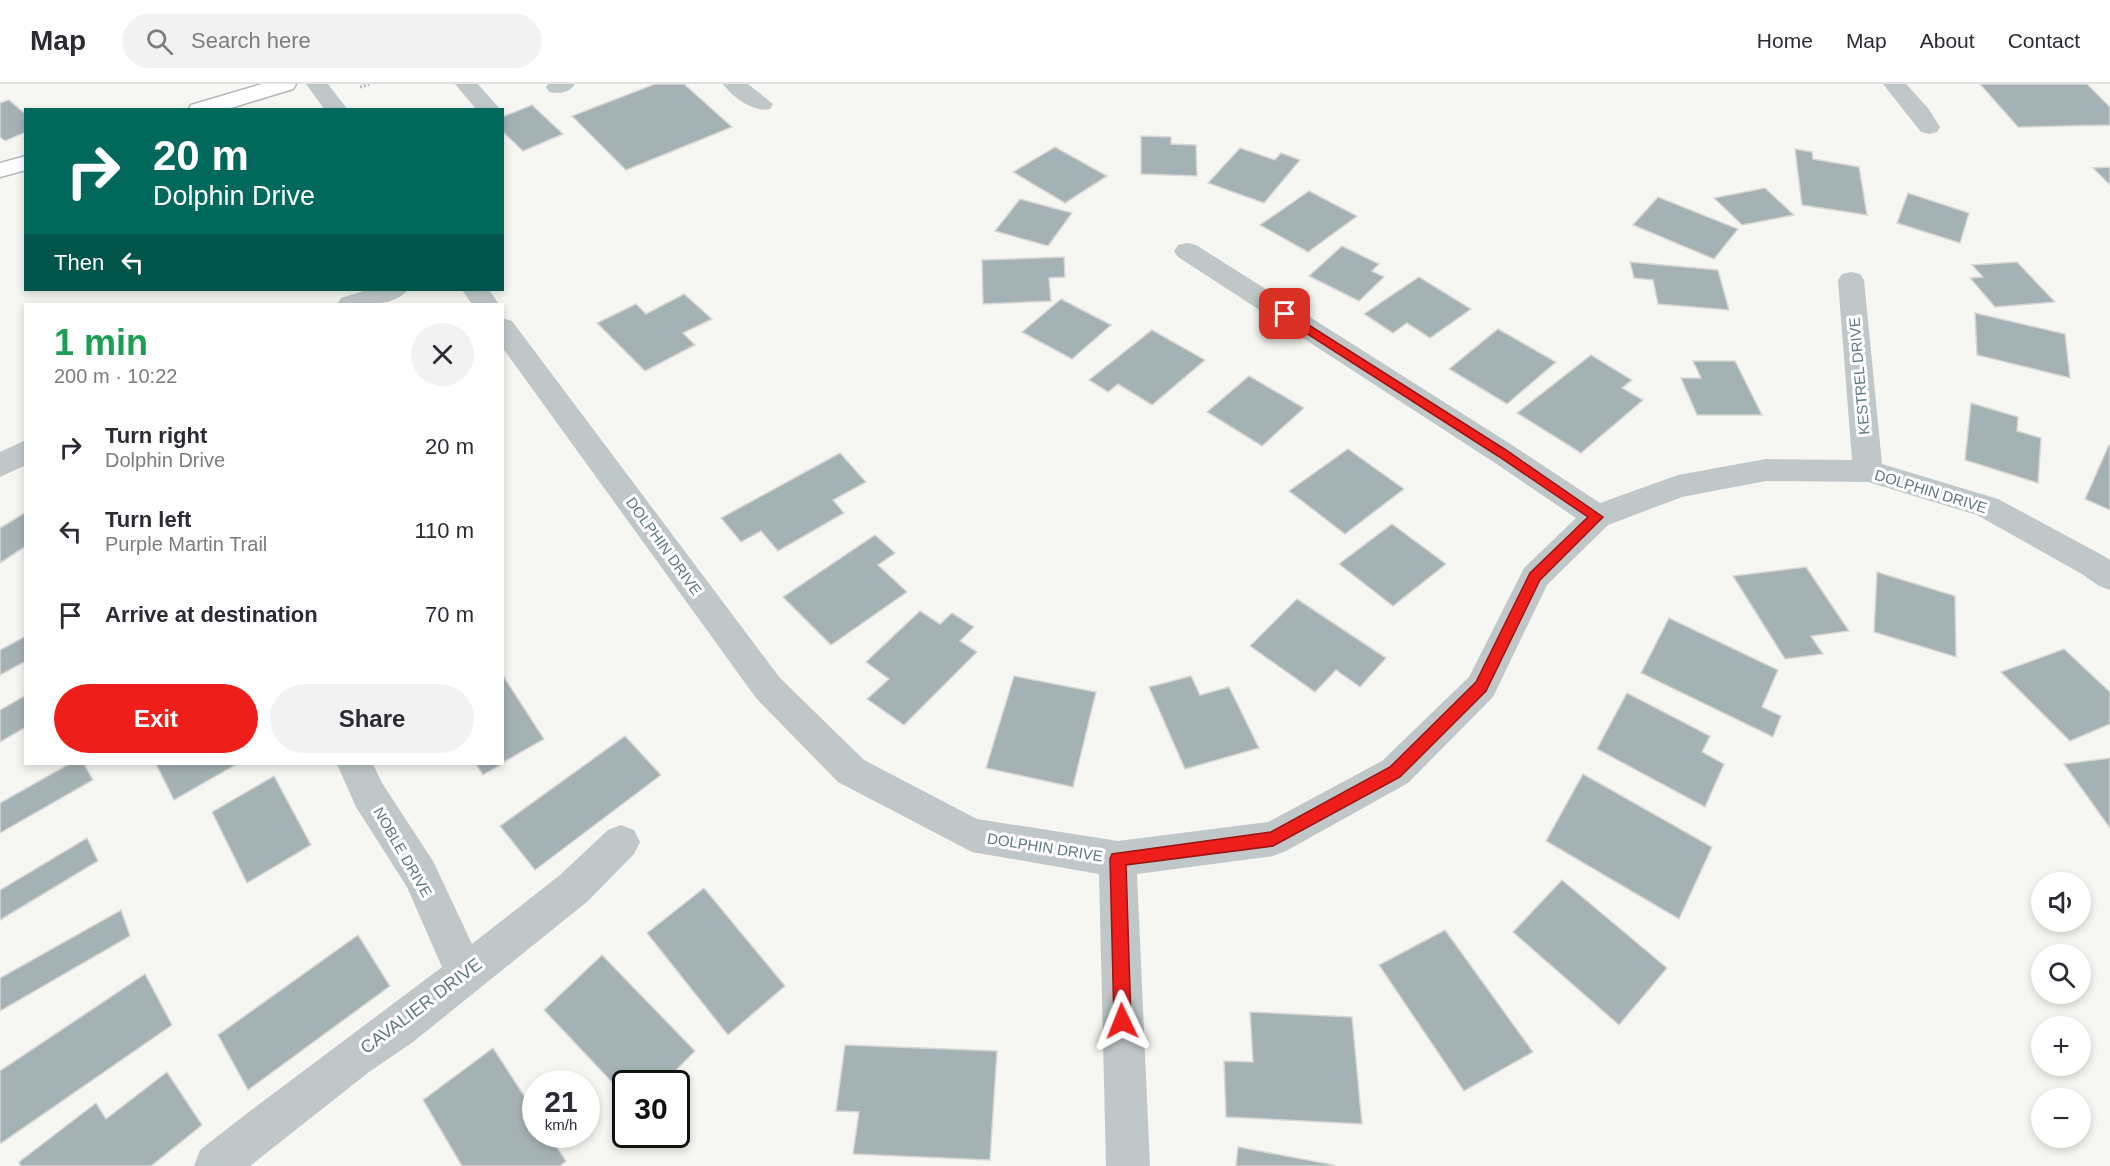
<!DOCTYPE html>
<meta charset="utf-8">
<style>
:root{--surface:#fff;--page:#f2f2f3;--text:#2b2b33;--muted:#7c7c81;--line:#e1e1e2;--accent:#ee1f1b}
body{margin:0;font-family:Helvetica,sans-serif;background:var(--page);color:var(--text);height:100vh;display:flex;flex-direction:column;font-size:22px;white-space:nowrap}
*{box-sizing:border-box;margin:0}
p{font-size:20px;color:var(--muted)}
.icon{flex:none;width:33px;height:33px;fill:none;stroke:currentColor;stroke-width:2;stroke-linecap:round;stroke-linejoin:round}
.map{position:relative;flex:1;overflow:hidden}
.details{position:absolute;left:24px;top:219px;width:480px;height:462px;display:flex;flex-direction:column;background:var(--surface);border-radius:0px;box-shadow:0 3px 9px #0003}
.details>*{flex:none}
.banner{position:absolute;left:24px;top:24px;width:480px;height:183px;border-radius:0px;box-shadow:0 3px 9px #0003;background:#00695c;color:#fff;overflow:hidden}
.buttons{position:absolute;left:2031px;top:788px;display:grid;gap:12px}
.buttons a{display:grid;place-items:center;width:60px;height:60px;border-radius:50%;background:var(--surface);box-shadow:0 3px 9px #0003;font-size:30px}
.speed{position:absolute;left:522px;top:986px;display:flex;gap:12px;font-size:30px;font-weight:700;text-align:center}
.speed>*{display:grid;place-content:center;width:78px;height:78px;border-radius:50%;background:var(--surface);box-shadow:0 3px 9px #0003;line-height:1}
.speed small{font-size:15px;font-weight:400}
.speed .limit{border:3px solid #111;border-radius:9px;background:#fff;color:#111}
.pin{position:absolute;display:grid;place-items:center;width:51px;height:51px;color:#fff;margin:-26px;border-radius:12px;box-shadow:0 3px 9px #0006}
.me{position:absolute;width:66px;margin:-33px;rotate:358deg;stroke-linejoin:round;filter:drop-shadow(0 0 4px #0008)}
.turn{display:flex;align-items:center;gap:21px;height:126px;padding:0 30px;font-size:27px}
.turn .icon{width:78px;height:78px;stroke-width:2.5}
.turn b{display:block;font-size:42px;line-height:51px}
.then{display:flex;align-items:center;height:57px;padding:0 30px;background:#0003;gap:12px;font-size:22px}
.round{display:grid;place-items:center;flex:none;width:63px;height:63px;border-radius:32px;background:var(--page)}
.summary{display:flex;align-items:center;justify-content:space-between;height:102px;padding:0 30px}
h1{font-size:36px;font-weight:700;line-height:45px;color:#1e9e55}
.primary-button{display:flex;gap:12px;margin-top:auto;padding:12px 30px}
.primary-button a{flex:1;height:69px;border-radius:36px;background:var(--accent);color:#fff;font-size:24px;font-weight:700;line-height:69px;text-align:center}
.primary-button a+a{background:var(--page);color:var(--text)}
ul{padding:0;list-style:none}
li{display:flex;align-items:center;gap:18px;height:84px;padding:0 30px}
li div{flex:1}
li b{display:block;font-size:22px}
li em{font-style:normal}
header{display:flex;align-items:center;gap:36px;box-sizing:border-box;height:84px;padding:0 30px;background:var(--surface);border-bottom:2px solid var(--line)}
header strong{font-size:28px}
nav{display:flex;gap:33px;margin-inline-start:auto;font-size:21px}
.search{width:420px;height:54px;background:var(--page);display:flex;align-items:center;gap:15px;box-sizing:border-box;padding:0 21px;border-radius:33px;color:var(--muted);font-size:22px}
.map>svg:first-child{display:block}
.building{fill:#a5b2b5;stroke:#d8d7d5;stroke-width:1.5}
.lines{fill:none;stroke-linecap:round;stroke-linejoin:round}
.major-casing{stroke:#b1b9bb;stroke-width:3}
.path{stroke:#b8bdbf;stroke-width:3;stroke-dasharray:2 2;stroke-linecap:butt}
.minor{fill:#c0c7c9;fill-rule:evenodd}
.major{fill:#fff;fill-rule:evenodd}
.route{fill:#ee1f1b;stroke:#9b1412;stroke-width:1.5}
.labels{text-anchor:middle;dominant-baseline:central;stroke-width:6;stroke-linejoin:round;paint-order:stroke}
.street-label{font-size:15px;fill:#5f7980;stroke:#fff}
.near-street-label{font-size:18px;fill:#5f7980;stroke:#fff}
</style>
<header>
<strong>Map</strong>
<div class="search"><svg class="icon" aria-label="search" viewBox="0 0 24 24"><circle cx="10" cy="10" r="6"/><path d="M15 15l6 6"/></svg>Search here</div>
<nav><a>Home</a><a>Map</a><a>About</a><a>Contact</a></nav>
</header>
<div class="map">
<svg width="2110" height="1082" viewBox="0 0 2110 1082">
<rect width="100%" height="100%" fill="#f6f6f2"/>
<g class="building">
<path d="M655,0H684L732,43L626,86L572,32Z"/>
<path d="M1980,0H2087L2110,23V41L2018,43Z"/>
<path d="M9,16L23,28L26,26V48L5,57L0,53V19Z"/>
<path d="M532,21L563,50L523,67L502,47V33Z"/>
<path d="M1141,52L1171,53V60L1196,61L1197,92L1141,90Z"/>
<path d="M1055,63L1107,92L1065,119L1013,88Z"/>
<path d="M1240,64L1275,76L1281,69L1300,76L1264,119L1208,99Z"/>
<path d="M1795,65L1812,68L1813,75L1859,83L1867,131L1802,121Z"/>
<path d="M2110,83V101L2093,84Z"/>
<path d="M1765,104L1794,131L1742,141L1714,114Z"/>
<path d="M1309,107L1357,132L1308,168L1260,141Z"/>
<path d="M1908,109L1969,129L1960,159L1897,139Z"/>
<path d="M1658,113L1738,145L1714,175L1633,141Z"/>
<path d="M1020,115L1072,129L1048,162L995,147Z"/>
<path d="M1342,162L1379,180L1372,187L1384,193L1359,217L1309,192Z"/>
<path d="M1064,173L1065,193L1049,194L1051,217L983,220L982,176Z"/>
<path d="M1630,178L1718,186L1729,226L1658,220L1653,196L1634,194Z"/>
<path d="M2017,178L2055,218L1995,223L1970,194L1983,193L1972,181Z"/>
<path d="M1419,193L1471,225L1430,254L1407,239L1393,249L1364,230Z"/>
<path d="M684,210L712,235L683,249L695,261L645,287L597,239L636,220L646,230Z"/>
<path d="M1061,215L1111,241L1072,275L1022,248Z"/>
<path d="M1975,229L2065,250L2070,294L1977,271Z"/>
<path d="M1498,245L1556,278L1507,320L1449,285Z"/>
<path d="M1152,246L1205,276L1152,321L1118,300L1108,308L1089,296Z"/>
<path d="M1591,271L1632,296L1622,304L1643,316L1581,369L1517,329Z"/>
<path d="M1693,277H1735L1762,331H1697L1681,294H1701Z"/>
<path d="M1249,292L1304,324L1262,362L1207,328Z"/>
<path d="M1971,319L2018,333L2017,347L2041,354L2038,399L1965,376Z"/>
<path d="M2109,361H2110V426L2085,415Z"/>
<path d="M1348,365L1404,405L1345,450L1289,407Z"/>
<path d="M840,369L866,398L833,416L844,429L778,467L761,447L741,458L721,434Z"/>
<path d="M26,428V462L0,479V444Z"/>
<path d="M1392,440L1446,480L1393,522L1339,480Z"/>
<path d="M875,451L895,469L878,481L907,508L831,561L783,513Z"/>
<path d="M1806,483L1849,547L1811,552L1823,570L1785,575L1733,492Z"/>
<path d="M1877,488L1955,512L1956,573L1874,548Z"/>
<path d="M1297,515L1386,574L1360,603L1336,586L1315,608L1250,562Z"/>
<path d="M920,527L940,540L952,529L974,543L960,557L977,568L904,641L867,615L889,595L866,578Z"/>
<path d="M1669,534L1778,586L1762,623L1781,632L1773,653L1641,589Z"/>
<path d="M26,552V577L0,591V566Z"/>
<path d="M2064,565L2110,608V640L2070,657L2001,588Z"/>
<path d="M502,590L544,655L502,679Z"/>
<path d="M1014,592L1096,608L1073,703L986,684Z"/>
<path d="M1191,592L1200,611L1229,603L1259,664L1185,685L1149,603Z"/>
<path d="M1627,609L1710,652L1702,668L1724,680L1705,723L1597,665Z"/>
<path d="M26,611V643L0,658V626Z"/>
<path d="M625,652L661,691L535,786L500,742Z"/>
<path d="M2110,674V744L2064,680Z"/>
<path d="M69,680H84L93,696L0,749V719Z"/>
<path d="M156,680H237L174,716Z"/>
<path d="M476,680H502L483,691Z"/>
<path d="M1583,690L1712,763L1679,835L1546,757Z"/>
<path d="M274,692L311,761L247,799L212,728Z"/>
<path d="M87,754L98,777L0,836V806Z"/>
<path d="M1562,796L1667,884L1619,941L1513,848Z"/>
<path d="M704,804L785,902L728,951L647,849Z"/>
<path d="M121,826L130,852L0,927V894Z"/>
<path d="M1445,846L1533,968L1464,1007L1379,881Z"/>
<path d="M358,851L390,902L248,1006L218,951Z"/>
<path d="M602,871L695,967L663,999H626V1013L544,926Z"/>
<path d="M145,890L172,941L0,1060V987Z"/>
<path d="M1250,928L1352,933L1362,1040L1226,1033L1224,977L1253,978Z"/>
<path d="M845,961L997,967L990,1076L853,1070L859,1028L836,1027Z"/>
<path d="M493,964L536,1030V1050H548L566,1077L560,1082H462L423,1016Z"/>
<path d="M167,988L202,1041L151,1082H21L19,1078L96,1019L106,1035Z"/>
<path d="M1238,1063L1334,1081V1082H1236Z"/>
</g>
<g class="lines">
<g class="major-casing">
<g id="major">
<path d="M262,0H296L293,5L224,26H188L191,21Z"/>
<path d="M26,72V86L0,93V79Z"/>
</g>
</g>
<path class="path" d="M360,3L371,0"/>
<g class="minor">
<path d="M306,0H328L348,26H325Z"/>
<path d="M455,0H478L499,24L477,26Z"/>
<path d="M548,0H575C569,9 559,10 549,8L546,3Z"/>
<path d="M723,0H748L773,20L770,25C754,29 732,13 723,0Z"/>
<path d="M1883,0H1906L1928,24L1940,43L1937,48L1929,50L1921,48Z"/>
<path d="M1187,159L1196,161L1512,361L1600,419L1678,391L1766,375L1852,376L1838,196L1842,190L1851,188L1860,190L1864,196L1882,380L1998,415L2104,472L2110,476V506L2099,502L2082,490L1977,431L1868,398L1766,397L1682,413L1608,441L1547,501L1493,613L1408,699L1286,767L1273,772L1137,790L1150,1082H1106L1099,790L972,768L838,698L756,614L502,263V234L512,237L780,594L864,676L977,735L1118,757L1268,738L1382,677L1469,593L1524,484L1576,434L1492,377L1178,173L1174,167L1178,161Z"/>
<path d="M367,206H407C396,223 355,222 337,220L341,214Z"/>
<path d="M462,206H489L499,220H472Z"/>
<path d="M26,356V381L0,393V368Z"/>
<path d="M337,680H373L382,699L433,777L472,860L560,791L608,746L621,741L634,746L640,758L634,770L588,817L413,958L369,988L250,1082H194L200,1066L250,1027L442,883L407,803L356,723Z"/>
</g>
<use href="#major" class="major"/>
</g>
<path class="route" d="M1285,226L1506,366L1603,433L1540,496L1486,607L1400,693L1273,762L1126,781L1131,937L1128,943L1122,945L1116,943L1114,937L1110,775L1112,770L1271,748L1390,683L1476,598L1530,489L1588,433L1498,372L1281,233L1280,230Z"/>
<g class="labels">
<g class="street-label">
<text transform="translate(1859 292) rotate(-95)">KESTREL DRIVE</text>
<text transform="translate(1931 407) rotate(17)">DOLPHIN DRIVE</text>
<text transform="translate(664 462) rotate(54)">DOLPHIN DRIVE</text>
<text transform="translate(1045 763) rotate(9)">DOLPHIN DRIVE</text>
<text transform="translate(403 768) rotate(60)">NOBLE DRIVE</text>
</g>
<g class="near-street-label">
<text transform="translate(421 922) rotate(-37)">CAVALIER DRIVE</text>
</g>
</g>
</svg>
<div class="buttons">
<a><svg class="icon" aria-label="sound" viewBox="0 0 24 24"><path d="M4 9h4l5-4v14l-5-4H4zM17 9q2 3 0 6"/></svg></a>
<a><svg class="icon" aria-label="search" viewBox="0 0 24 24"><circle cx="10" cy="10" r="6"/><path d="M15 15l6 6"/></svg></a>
<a>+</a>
<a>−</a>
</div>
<div class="speed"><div>21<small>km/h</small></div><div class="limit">30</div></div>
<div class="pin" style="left:1285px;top:230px;background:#d93025"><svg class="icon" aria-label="arrive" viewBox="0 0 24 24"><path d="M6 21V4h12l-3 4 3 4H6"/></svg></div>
<svg class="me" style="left:1122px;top:937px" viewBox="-20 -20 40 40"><path d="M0-17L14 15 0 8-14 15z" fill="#ee1f1b" stroke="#fff" stroke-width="4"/></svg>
<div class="banner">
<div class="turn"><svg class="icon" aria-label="right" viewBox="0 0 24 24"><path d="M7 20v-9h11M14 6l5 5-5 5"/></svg><div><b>20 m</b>Dolphin Drive</div></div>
<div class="then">Then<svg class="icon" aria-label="left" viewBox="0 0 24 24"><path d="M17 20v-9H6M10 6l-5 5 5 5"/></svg></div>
</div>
<section class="details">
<div class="summary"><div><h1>1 min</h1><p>200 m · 10:22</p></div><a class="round"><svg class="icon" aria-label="close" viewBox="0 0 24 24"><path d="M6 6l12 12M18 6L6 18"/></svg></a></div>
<ul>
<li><svg class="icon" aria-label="right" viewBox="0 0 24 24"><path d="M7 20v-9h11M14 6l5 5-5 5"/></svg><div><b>Turn right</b><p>Dolphin Drive</p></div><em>20 m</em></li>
<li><svg class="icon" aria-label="left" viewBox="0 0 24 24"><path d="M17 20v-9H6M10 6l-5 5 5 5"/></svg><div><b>Turn left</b><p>Purple Martin Trail</p></div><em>110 m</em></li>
<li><svg class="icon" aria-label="arrive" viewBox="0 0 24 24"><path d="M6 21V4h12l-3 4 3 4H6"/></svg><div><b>Arrive at destination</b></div><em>70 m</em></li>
</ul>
<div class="primary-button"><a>Exit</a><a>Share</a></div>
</section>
</div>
